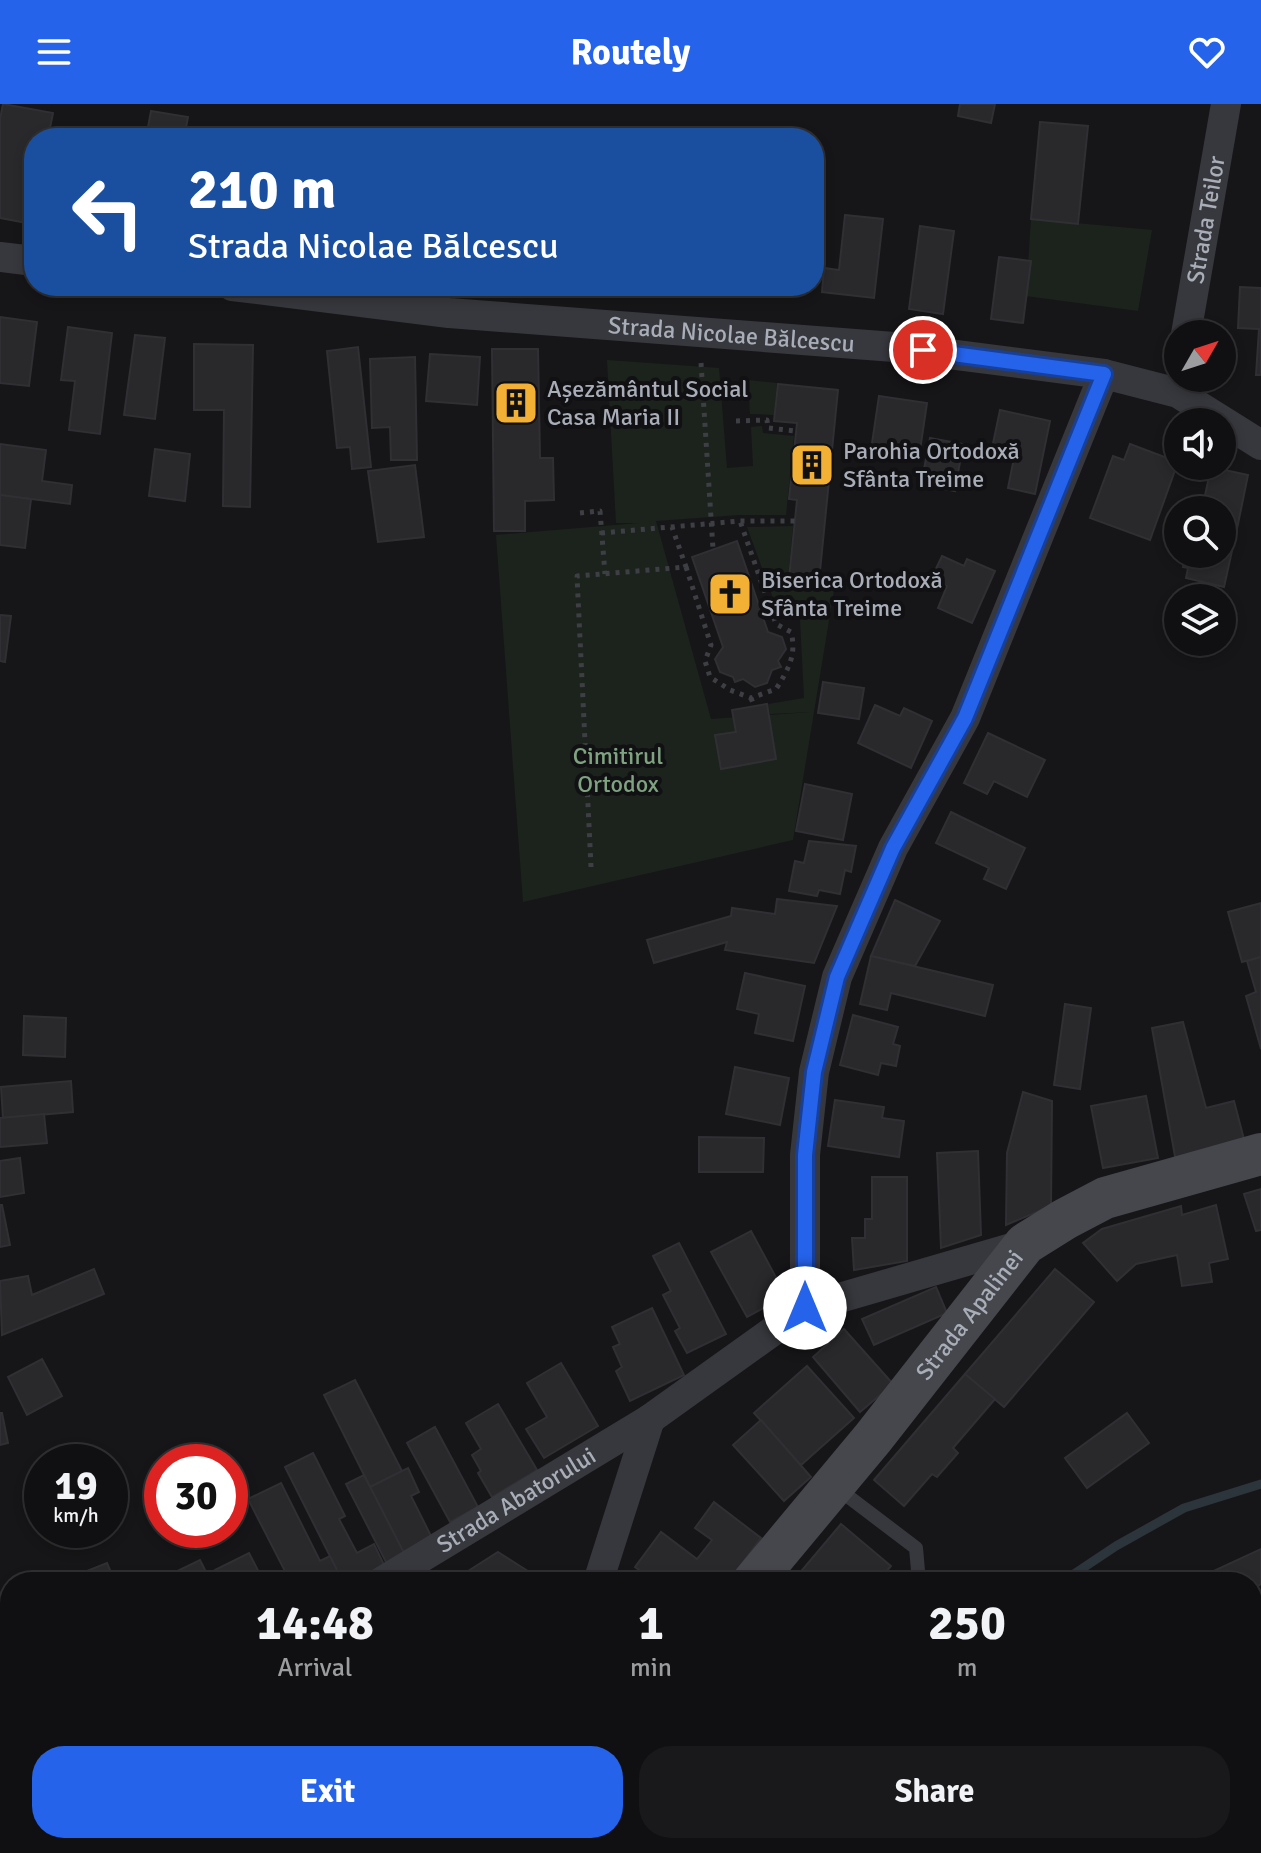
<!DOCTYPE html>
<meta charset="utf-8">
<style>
:root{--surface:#101012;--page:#19191b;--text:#f1f3f6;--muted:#9c9d9f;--line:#303032;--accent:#2563eb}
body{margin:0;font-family:Signika,sans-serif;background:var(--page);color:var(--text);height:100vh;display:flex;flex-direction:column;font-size:30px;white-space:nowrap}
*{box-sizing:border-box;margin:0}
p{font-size:26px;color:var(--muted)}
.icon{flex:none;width:44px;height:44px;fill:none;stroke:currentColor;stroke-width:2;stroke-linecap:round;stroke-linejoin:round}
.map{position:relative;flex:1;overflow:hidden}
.details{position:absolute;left:0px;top:1468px;width:1262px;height:282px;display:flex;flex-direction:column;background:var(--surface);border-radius:32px 32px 0 0;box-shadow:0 4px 12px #0003,0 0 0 2px var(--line)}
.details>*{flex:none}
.hud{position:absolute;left:24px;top:24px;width:800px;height:168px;border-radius:32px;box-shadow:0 4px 12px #0003,0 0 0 2px var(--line);background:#1a4fa0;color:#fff;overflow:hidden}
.needle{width:52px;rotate:51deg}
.fabs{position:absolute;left:1164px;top:216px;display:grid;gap:16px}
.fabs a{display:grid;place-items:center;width:72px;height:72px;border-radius:50%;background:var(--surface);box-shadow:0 4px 12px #0003,0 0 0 2px var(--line);font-size:40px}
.speed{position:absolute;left:24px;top:1340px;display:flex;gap:16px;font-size:40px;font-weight:700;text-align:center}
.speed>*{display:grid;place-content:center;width:104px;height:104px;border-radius:50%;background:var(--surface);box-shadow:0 4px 12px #0003,0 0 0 2px var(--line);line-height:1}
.speed small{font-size:20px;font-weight:400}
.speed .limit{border:12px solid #d22;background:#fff;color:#111}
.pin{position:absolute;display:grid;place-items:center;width:68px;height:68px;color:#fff;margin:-34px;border:4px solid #fff;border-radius:50%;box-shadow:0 2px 8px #0007}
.me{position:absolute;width:88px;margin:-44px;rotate:0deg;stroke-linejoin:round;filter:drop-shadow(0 0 6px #0008)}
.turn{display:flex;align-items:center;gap:28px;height:168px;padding:0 32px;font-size:36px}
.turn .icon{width:104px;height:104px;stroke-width:2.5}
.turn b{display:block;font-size:56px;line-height:68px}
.eta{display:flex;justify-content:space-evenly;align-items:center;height:136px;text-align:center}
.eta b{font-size:48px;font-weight:700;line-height:56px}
.action{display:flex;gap:16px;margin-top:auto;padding:16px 32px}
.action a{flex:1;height:92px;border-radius:32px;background:var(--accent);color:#fff;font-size:32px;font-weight:700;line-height:92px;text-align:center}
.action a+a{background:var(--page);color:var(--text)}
header{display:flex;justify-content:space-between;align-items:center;height:104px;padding:0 32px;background:var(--accent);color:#fff;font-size:36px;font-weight:700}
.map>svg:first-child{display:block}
.green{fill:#1c231d}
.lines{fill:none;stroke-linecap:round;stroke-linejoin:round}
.stream{stroke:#2c353c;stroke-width:9}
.building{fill:#29292c;stroke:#303034;stroke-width:2}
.path{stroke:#3d3f44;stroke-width:5;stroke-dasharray:4 6;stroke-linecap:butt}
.lane{stroke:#37383d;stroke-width:14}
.street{stroke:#37383d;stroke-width:30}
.secondary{stroke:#45474d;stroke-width:42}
.route-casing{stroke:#184099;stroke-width:20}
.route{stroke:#2563eb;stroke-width:14}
.labels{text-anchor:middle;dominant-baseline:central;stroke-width:8;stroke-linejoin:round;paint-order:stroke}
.street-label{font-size:24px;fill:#a8adb8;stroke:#111113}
.poi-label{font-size:24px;fill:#a8adb8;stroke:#111113;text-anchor:start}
.park-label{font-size:24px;fill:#7fa381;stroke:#111113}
</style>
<header><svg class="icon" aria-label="menu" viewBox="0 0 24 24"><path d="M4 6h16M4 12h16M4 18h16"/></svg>Routely<svg class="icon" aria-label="heart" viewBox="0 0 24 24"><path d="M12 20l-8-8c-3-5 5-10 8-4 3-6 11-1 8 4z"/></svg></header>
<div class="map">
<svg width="1261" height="1749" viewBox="0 0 1261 1749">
<rect width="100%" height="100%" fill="#161618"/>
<g class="green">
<path d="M1031,115L1152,126L1138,207L1026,192Z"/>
<path d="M607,256L719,264L727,364L753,362L751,323L762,322L763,329L794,332L786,411H739L656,417L711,615L811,608L770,610L768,600L804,594L800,515L776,502L747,423L793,422L788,475L835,480L793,736L523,798L496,431L639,419H616Z"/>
<path d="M748,276L777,279L774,311L750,310Z"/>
</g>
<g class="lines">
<g class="stream">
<path d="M1062,1478L1116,1442L1184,1404L1261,1380"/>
<path d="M855,1749L860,1740"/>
</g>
</g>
<g class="building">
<path d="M3,0L53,9L48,34H34L32,120L0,114V15Z"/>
<path d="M960,0H995L991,19L958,12Z"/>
<path d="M151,7L188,13L184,34H146Z"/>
<path d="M1040,18L1088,22L1078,120L1031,115Z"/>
<path d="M289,24L325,29L324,34H288Z"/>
<path d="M845,111L883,115L874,194L822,188L824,164L839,166Z"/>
<path d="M920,122L954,127L943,210L909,205Z"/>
<path d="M999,153L1031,157L1023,219L991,215Z"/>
<path d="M1240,183L1261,184V271H1256L1259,225L1238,224Z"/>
<path d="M0,213L37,218L29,282L0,279Z"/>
<path d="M68,223L112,229L100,330L69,326L75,277L61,276Z"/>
<path d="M135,231L165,234L155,315L124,311Z"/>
<path d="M194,240L253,241L250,403L223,402L224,306H194Z"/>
<path d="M358,243L371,363L352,365L350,343L337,344L327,247Z"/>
<path d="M492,245H538L540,354H553L554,396L525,397V427H494Z"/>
<path d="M430,250L480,253L477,301L426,297Z"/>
<path d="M415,253L417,356H391L390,323L372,324L370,255Z"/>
<path d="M778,280L838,286L819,477L789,474L797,396L789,395L797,319L774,317Z"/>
<path d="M879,292L927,299L919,353L871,346Z"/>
<path d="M1000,306L1050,317L1035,390L1008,384L1014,354L991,349Z"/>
<path d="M930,334L963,340L955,387L921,381Z"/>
<path d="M0,340L46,346L42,377L72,381L70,400L0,391Z"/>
<path d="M1130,340L1178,358L1150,436L1090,414L1113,352L1124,356Z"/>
<path d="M155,345L190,350L185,397L149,392Z"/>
<path d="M415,361L424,433L378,438L368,367Z"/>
<path d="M1211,363L1248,371L1238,420L1222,416V406H1202Z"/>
<path d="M0,391L31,395L25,444L0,441Z"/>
<path d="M1222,416L1238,420L1224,483L1186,474L1188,464L1183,463L1185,450H1222Z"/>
<path d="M737,437L768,528L782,533L786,545L778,557L781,563L772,566L767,579L755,583L743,575L735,578L733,573L720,568L715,555L723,543L692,453Z"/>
<path d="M942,452L964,462L967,455L995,467L972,519L938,504L947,482L931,475Z"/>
<path d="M0,511L11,512L5,558L0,557Z"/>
<path d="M823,578L864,584L859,615L818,609Z"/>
<path d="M767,600L776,655L721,665L715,631L736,628L732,606Z"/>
<path d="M875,601L900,612L904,604L932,617L911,664L858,639Z"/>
<path d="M988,629L1045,656L1027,693L994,677L987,690L964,679Z"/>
<path d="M805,680L852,690L843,736L796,727Z"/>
<path d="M951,708L1025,744L1006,785L984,775L989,764L936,739Z"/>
<path d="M809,737L856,742L851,768L845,766L840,790L819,786L817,792L789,787L795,757L804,759Z"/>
<path d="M777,795L837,802L814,859L725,846L727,838L654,859L647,836L731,812L732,804L775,810Z"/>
<path d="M895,796L940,817L915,862L871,852Z"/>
<path d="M1261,799V853L1242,858L1228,808Z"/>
<path d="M871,852L993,881L985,912L891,889L887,906L860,900Z"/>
<path d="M1261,853V945L1246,892L1256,888L1247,857Z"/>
<path d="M745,869L805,882L793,937L755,929L759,910L737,905Z"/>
<path d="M1065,900L1091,904L1080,985L1054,981Z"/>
<path d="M853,911L898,923L893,940L900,942L896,962L881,959L878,971L840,961Z"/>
<path d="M24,912L66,914L65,953L23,951Z"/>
<path d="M1183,918L1206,1004L1234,997L1245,1039L1176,1058L1152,924Z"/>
<path d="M735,963L789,974L780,1021L726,1010Z"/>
<path d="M71,977L73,1008L3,1014L1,983Z"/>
<path d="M1023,988L1052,997L1051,1102L1006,1121L1007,1049Z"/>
<path d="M1146,992L1158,1054L1103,1064L1091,1002Z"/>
<path d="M835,996L884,1003L882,1014L904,1017L899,1053L828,1042Z"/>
<path d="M44,1010L47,1039L0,1043V1014Z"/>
<path d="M699,1033L764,1034L763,1068H699Z"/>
<path d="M978,1047L981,1131L941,1144L937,1049Z"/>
<path d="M20,1054L24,1089L0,1093V1057Z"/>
<path d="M872,1073H907V1157L854,1166L852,1134H865V1115H872Z"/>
<path d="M1261,1085V1126L1256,1127L1244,1090Z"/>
<path d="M0,1101H2L10,1141L0,1143Z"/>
<path d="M1216,1101L1228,1155L1209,1159L1212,1178L1182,1182L1177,1151L1136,1160L1117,1177L1083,1139L1102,1125L1181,1102L1182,1111Z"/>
<path d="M751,1127L786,1192L747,1213L711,1148Z"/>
<path d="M679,1139L726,1230L687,1249L675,1227L680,1224L663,1191L671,1187L653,1152Z"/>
<path d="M94,1165L104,1190L2,1231L0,1177L28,1172L32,1191Z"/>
<path d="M1055,1165L1094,1198L1004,1303L965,1270Z"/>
<path d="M936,1183L947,1209L874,1241L862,1215Z"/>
<path d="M652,1204L684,1271L630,1297L616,1267L622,1263L613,1243L620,1240L612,1223Z"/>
<path d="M844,1225L893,1280L860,1308L813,1253Z"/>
<path d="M42,1255L62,1292L27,1311L8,1273Z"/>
<path d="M561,1259L598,1322L544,1354L526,1325L547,1313L527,1279Z"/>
<path d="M807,1262L854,1314L801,1361L754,1309Z"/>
<path d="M965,1270L995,1295L953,1344L958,1349L937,1373L932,1370L904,1402L874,1376Z"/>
<path d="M355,1276L402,1367L370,1383L324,1291Z"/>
<path d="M498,1300L537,1366L492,1393L478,1369L481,1367L472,1351L481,1345L466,1319Z"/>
<path d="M0,1309H2L8,1339L0,1341Z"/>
<path d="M1127,1309L1149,1339L1087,1384L1065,1354Z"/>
<path d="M761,1316L811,1373L784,1397L733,1341Z"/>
<path d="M435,1323L478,1403L450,1418L407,1339Z"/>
<path d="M313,1349L345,1412L339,1415L357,1449L374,1440L388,1469L370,1478H343L285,1363Z"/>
<path d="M408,1364L419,1388L411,1392L433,1436L405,1451L370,1383Z"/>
<path d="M364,1371L405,1451L387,1460L346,1380Z"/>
<path d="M281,1379L320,1457L330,1452L343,1478H279L288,1473L248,1395Z"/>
<path d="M714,1398L761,1434L728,1478H655L635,1463L661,1428L697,1455L712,1436L695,1424Z"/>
<path d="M841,1420L891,1462L877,1478H792Z"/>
<path d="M1261,1445V1480L1252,1485V1478H1190Z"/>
<path d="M498,1448L545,1478H451Z"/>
<path d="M249,1449L264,1478H222L215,1466Z"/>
<path d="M200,1456L211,1478H168L165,1473Z"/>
<path d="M107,1459L115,1478H65L64,1476Z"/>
<path d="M1261,1513V1550L1252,1554V1516Z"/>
<path d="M10,1525V1590L0,1592V1527Z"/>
<path d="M1252,1605L1257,1679H1252Z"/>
<path d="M1261,1664V1736L1256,1665Z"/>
<path d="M189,1740H236L241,1749H194Z"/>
<path d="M263,1740H288L291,1749H266Z"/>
<path d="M390,1740H418L424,1748L394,1749L388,1741Z"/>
<path d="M531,1740H639L629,1749H532L528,1744Z"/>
<path d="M724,1740H779L772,1749H735Z"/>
<path d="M1031,1740H1076L1077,1749H1032Z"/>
</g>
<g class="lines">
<g class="path">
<path d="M701,259L713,445"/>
<path d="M736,317L767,316L768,324L796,327"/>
<path d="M580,409L600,407L605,470"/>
<path d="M601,429L740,417H795"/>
<path d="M686,463L711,541L705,557L710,573L730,586L751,594L776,585C788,566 797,551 791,528L776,520L740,417"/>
<path d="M751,594L754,602"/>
<path d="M591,763L577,472L686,463L672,423"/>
</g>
<g class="lane">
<path d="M837,1384L916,1444L919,1478"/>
<path d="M361,1749L372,1740"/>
</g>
<g class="street">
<path d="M0,153L34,157"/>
<path id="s1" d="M232,182L449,209L894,243L1104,270L1178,289L1261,341"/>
<path id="s2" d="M1186,230L1226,0"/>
<path d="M805,1204V1051L814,968L837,873L893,744L965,614L1104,270"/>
<path id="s3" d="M381,1478L650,1315L805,1204L1025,1140"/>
<path d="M598,1478L650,1315"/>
<path d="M0,1661L10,1657"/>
<path d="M1138,1740V1744L1152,1749"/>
</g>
<g class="secondary">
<path id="s4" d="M753,1478L873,1334L1025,1140L1065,1115L1105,1094L1261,1050"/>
<path d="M458,1749L469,1740"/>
</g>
</g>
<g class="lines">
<g class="route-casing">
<path id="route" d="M805,1204V1051L814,968L837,873L893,744L965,614L1104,270L923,246"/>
</g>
<use href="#route" class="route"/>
</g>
<defs>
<g id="building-square" transform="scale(2.3)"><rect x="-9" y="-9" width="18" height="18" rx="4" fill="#f2b134" stroke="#111113"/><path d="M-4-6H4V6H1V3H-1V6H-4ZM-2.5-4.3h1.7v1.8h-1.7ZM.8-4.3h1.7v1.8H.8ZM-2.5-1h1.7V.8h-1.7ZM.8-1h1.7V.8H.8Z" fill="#111"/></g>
<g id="church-square" transform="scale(2.3)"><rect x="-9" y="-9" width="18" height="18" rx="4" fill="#f2b134" stroke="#111113"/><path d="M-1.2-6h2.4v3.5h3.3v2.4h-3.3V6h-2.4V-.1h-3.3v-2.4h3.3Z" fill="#111"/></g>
</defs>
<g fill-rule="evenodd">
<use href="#building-square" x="516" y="299"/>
<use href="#building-square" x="812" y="361"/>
<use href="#church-square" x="730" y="490"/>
</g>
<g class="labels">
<g class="street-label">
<text stroke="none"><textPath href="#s2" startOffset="116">Strada Teilor</textPath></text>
<text stroke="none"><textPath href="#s1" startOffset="502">Strada Nicolae Bălcescu</textPath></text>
<text stroke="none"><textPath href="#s4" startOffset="344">Strada Apalinei</textPath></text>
<text stroke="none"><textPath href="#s3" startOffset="158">Strada Abatorului</textPath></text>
</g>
<g class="poi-label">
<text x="547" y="285">Așezământul Social<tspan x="547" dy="28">Casa Maria II</tspan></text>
<text x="843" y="347">Parohia Ortodoxă<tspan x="843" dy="28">Sfânta Treime</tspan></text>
<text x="761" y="476">Biserica Ortodoxă<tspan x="761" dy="28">Sfânta Treime</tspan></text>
</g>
<g class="park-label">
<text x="618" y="652">Cimitirul<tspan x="618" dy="28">Ortodox</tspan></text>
</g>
</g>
</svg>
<div class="fabs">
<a><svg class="needle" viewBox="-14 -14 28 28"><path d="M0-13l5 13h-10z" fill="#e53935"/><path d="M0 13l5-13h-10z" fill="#9c9d9f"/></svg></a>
<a><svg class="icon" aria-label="sound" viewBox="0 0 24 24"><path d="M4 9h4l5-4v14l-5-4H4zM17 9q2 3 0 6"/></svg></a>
<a><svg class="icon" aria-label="search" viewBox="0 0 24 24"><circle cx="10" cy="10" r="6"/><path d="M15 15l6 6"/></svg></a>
<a><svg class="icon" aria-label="layers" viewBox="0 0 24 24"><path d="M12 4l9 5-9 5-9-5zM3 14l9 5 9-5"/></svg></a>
</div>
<div class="speed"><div>19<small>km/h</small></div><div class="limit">30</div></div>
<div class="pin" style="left:923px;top:246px;background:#d93025"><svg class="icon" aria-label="arrive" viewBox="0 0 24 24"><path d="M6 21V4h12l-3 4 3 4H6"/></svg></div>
<svg class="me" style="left:805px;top:1204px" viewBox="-20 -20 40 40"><circle r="19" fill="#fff"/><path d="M0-13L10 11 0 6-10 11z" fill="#2563eb"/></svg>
<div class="hud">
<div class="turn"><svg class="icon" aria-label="left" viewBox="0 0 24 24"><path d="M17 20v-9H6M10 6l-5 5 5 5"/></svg><div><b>210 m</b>Strada Nicolae Bălcescu</div></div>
</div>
<section class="details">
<div class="eta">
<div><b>14:48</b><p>Arrival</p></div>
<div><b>1</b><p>min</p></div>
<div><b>250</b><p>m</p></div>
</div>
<div class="action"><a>Exit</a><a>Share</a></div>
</section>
</div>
